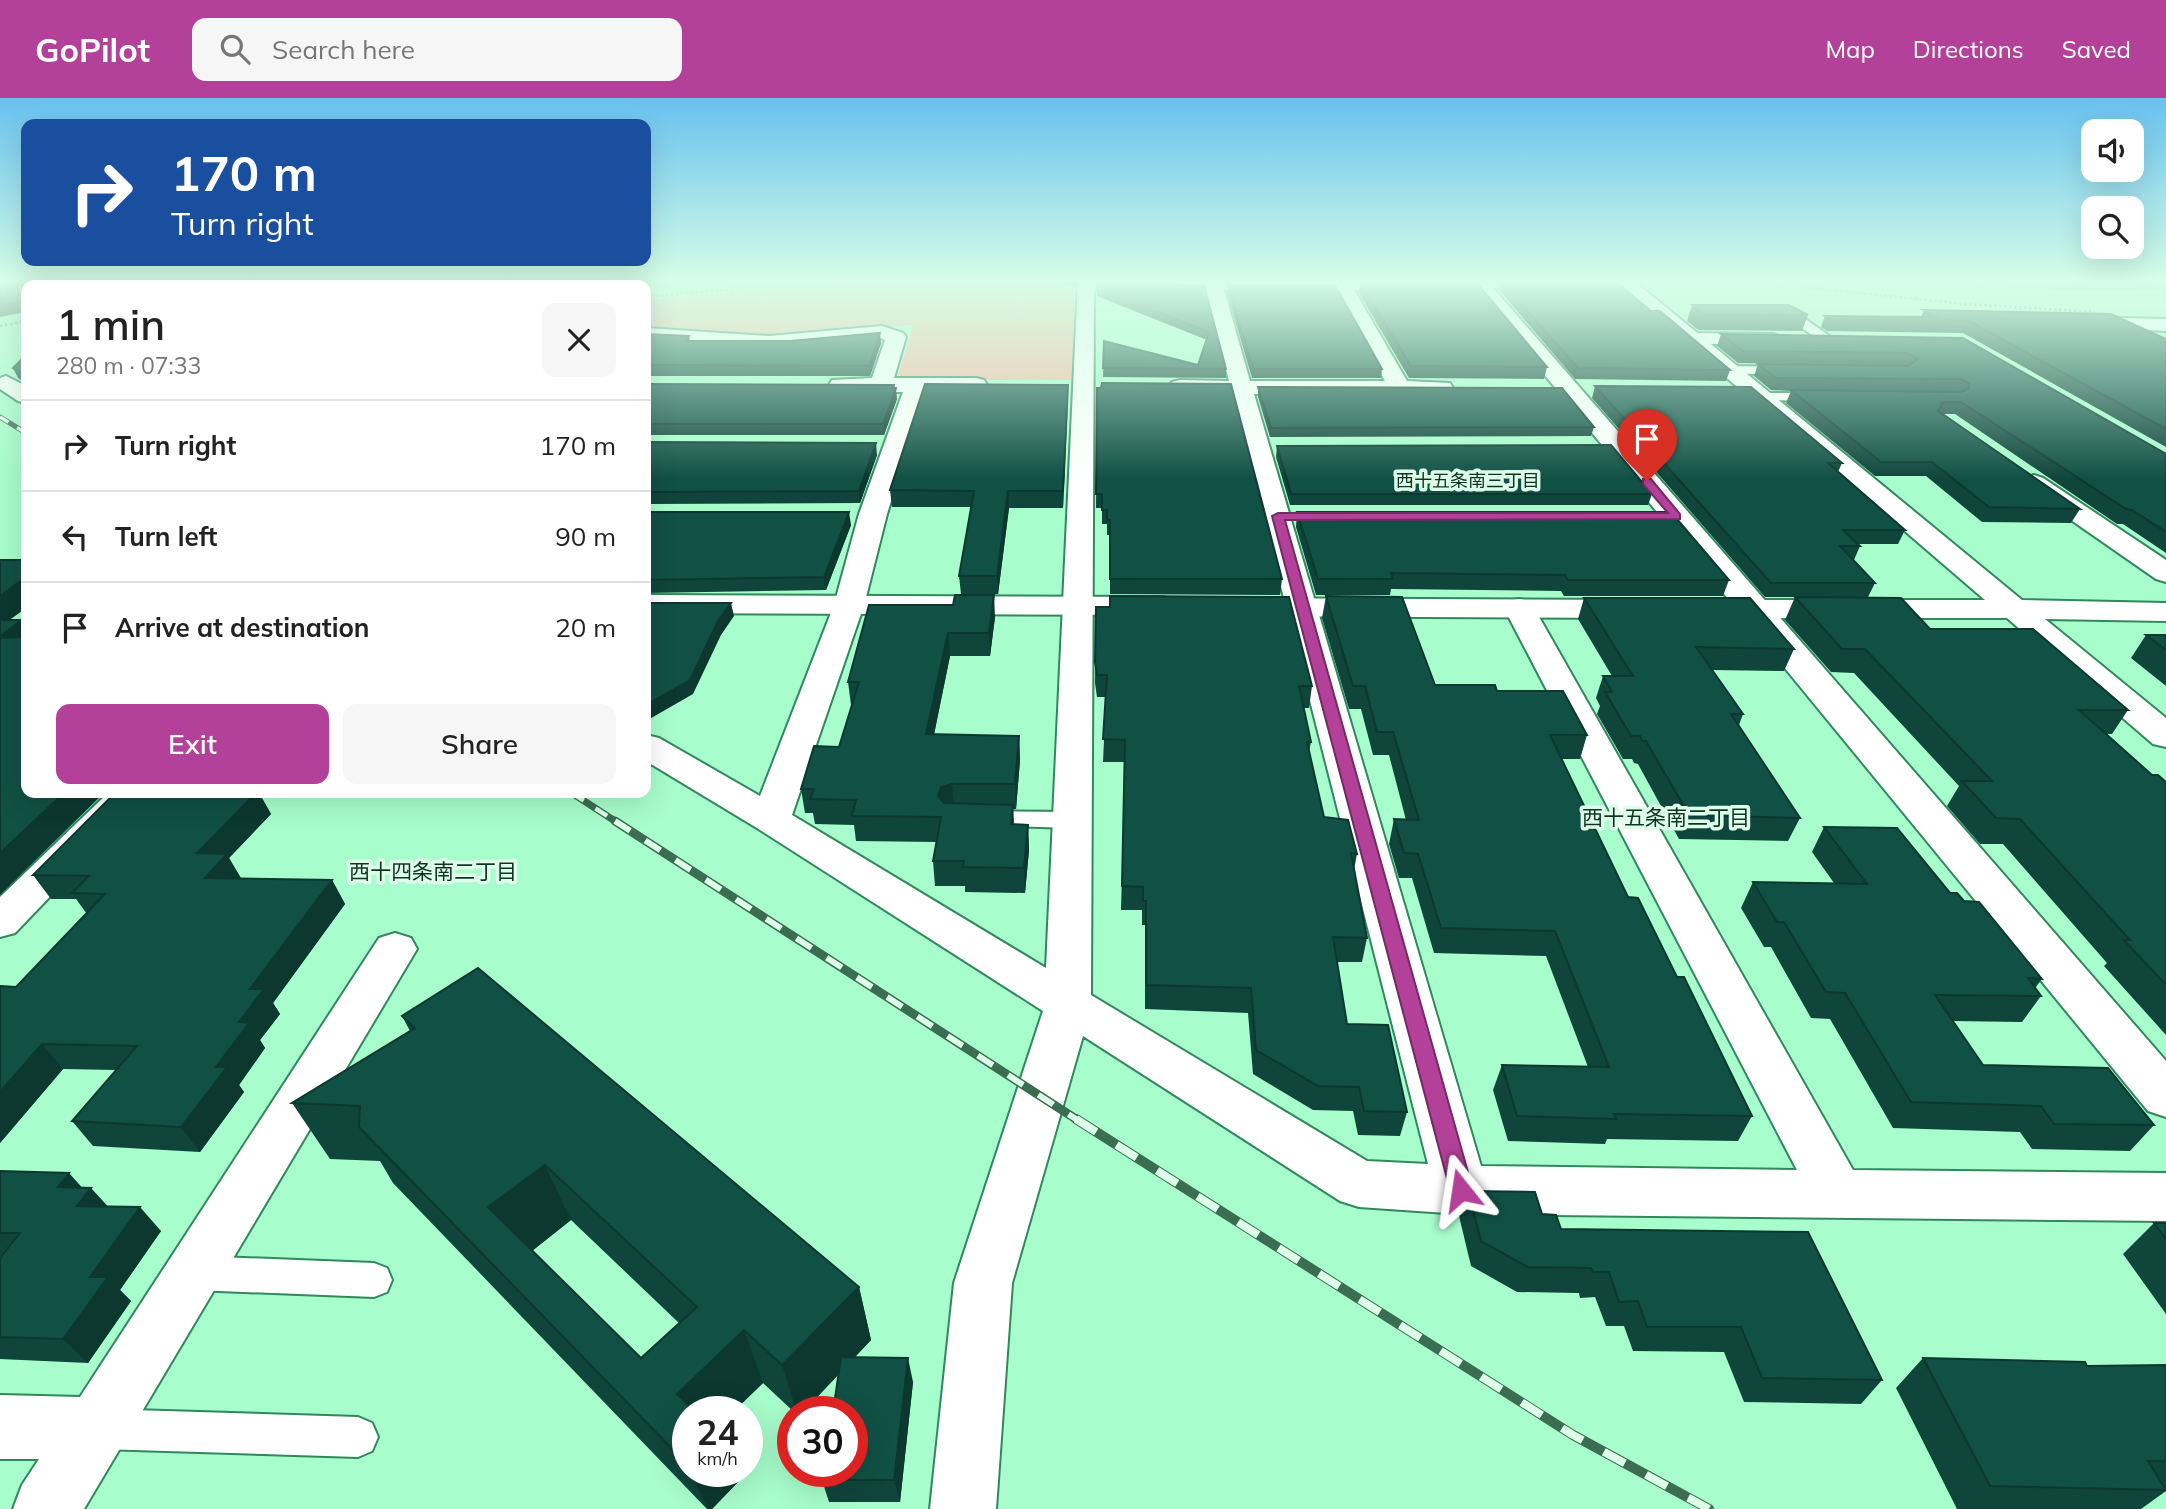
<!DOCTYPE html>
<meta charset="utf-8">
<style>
:root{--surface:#fff;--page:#f6f6f6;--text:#222;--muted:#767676;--line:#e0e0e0;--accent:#b34099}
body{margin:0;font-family:Mulish,"Noto Sans JP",sans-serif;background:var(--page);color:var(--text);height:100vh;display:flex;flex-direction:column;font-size:26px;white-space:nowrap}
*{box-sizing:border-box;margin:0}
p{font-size:23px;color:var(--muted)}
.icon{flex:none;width:38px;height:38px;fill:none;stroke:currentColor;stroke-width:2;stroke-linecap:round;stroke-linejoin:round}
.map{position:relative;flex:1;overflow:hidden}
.details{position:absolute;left:21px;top:182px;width:630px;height:518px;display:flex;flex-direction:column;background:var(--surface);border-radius:14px;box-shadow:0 7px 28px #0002}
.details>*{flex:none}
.guide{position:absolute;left:21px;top:21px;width:630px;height:147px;border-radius:14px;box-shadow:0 7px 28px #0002;background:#1a4fa0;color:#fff;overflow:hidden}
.buttons{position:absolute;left:2081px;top:21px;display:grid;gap:14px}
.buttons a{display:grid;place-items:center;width:63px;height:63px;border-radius:14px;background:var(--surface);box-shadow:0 7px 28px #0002;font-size:35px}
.speed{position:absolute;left:672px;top:1298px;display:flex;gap:14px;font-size:35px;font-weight:700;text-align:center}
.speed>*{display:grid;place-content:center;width:91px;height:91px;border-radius:50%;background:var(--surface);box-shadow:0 7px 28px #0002;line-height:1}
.speed small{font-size:18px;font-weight:400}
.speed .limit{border:10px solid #d22;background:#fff;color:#111}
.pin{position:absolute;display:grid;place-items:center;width:60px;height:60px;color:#fff;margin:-72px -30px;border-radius:50% 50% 50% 0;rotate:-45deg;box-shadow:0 0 7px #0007}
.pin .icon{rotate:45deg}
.me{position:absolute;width:77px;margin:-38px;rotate:345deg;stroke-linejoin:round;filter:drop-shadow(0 0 5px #0008)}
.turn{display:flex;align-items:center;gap:24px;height:147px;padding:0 35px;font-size:32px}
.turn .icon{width:91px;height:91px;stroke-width:2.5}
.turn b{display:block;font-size:49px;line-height:60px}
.round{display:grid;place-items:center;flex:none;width:74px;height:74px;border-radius:14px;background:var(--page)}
.head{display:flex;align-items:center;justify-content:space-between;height:119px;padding:0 35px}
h1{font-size:42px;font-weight:600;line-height:52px}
.action{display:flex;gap:14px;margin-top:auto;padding:14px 35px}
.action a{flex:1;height:80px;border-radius:14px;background:var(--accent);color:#fff;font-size:28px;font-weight:600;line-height:80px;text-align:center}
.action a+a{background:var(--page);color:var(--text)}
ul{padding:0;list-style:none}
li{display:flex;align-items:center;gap:21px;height:91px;padding:0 35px;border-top:2px solid var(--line)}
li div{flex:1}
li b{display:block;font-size:26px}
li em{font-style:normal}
header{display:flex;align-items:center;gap:42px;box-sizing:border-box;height:98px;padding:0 35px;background:var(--accent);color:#fff}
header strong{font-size:33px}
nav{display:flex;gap:38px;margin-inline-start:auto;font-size:24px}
.search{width:490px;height:63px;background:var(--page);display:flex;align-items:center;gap:18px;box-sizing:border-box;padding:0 24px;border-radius:14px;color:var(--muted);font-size:26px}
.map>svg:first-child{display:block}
.green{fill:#f9b7a2}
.water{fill:#46d6fa}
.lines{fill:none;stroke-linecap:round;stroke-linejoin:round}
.service-casing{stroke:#31885d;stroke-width:4}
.minor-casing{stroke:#31885d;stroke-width:4}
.tertiary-casing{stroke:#31885d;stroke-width:4}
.path{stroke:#63a37f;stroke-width:2.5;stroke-dasharray:2.5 2.5;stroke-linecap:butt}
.service{fill:#fff;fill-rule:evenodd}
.minor{fill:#fff;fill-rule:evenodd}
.tertiary{fill:#fff;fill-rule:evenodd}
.rail-far3-casing{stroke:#3b6d52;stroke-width:5}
.rail-far2-casing{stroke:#3b6d52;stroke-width:7}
.rail-far1-casing{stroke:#3b6d52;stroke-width:9}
.rail-casing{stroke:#3b6d52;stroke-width:10}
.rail-far3{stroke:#ddfde9;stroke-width:3.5;stroke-dasharray:10;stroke-linecap:butt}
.rail-far2{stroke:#ddfde9;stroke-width:4.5;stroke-dasharray:14;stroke-linecap:butt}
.rail-far1{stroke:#ddfde9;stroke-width:6;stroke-dasharray:18;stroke-linecap:butt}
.rail{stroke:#ddfde9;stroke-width:8;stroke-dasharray:24;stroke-linecap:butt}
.wall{fill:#0f453b;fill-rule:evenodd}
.shaded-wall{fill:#0c3830}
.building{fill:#115045;stroke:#0c3830;stroke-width:2;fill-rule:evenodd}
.route{fill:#b34099;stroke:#742a63;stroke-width:2}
.labels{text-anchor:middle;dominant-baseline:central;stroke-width:7;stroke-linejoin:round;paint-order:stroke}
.far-neighbourhood-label{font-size:18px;fill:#103422;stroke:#ddfde9}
.neighbourhood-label{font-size:21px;fill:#103422;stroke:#ddfde9}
</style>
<header>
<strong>GoPilot</strong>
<div class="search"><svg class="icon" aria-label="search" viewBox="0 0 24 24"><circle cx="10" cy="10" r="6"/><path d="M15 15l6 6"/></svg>Search here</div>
<nav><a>Map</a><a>Directions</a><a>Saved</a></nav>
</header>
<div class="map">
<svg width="2166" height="1411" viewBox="0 0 2166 1411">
<rect width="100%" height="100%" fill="#a7fdcb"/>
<path class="green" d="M852,183H1051L1074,187L1073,282H909L898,278L913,227L772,239L646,231V202Z"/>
<g class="water">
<path d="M389,183H538L500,187H359Z"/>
<path d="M1968,183H2166V191L2070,193Z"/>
</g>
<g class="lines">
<g class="service-casing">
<g id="service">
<path d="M218,183H234L236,186L223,187Z"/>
<path d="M1533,184L1537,185V189L1480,190L1474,187L1480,184Z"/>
<path d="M1775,210L1791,211L1835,242L1834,245H1824L1784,218L1771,217L1769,214Z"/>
<path d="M1728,268L1790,269L1797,273L1790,277L1723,275V269Z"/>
<path d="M1760,295H1821L1828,299L1821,303L1755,302V296Z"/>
<path d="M982,713L1072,714L1081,716L1084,722L1081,728L1072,730L973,727L970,721L973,715Z"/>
<path d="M193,1158L374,1165L387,1170L392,1182L387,1194L374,1199L193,1192L180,1187L175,1175L180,1163Z"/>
<path d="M100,1311L358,1319L372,1325L378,1339L372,1353L358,1359L100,1351L86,1345L80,1331L86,1317Z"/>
</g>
</g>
<g class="minor-casing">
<g id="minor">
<path d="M155,183H180L183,187H159Z"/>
<path d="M1078,183H1487L2166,963V1019L2148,1013L1475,192H1354L1407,283L1450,285L1453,290L1450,295L1254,296L1481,1068L1797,1072L1504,510L1508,503L1519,501L1530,503L1534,510L1853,1072L2166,1075V1123L1461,1116L1359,1109L1340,1103L1083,938L1012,1185L996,1411H930L954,1185L1043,913L757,730L646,663V637L659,640L760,698L834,507L859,416L903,294H840L832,292L829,287L832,282L872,280L885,242L880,240L769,250L646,242V230L769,238L882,228L903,235L906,239L894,280H976L984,282L987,287L984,292L976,294H925L887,416L864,507L792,717L1046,870ZM1094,191L1206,192L1229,283L1180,282L1172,284L1169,289L1172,294L1180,296H1232L1428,1066L1367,1063L1091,897ZM1224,192H1336L1385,283H1250Z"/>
<path d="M2121,220L2166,221V233L2114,230L2111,226L2114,222Z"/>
<path d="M1693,235L1773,236L1780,238L1783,242L1780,246L1773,248L1686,245L1683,241L1686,237Z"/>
<path d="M6,278L26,288V305L18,303L0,291V280Z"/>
<path d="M2034,377L2043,380L2166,462V484L2156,481L2025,390L2021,385L2025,380Z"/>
<path d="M108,695H149L15,835L0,839V799Z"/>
<path d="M395,835L411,840L417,851L84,1411H13L22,1387L39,1361H0V1297L80,1299L379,840Z"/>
</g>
</g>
<g class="tertiary-casing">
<g id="tertiary">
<path d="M1614,183H1634L2022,502L2166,505V523L2045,521L2166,620V649L2153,646L2007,520H1708L1697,518L1693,511L1697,504L1708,502H1985Z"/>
<path d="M646,497L1162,499L1173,501L1177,508L1173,515L1162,517L646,515Z"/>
<path d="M1239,500L1634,502L1645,504L1649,511L1645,518L1634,520L1239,518L1228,516L1224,509L1228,502Z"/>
</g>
</g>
<g class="path">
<path d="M1752,183L1774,186"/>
<path d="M1800,189L1965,206L2095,214"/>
<path d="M646,199L820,183"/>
<path d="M0,228L26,223"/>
</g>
<use href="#service" class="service"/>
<use href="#minor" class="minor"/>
<use href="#tertiary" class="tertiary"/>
<g class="rail-far3-casing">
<path id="rail-far3" d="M0,319L26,335"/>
</g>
<g class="rail-far2-casing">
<path id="rail-far2" d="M572,695L618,725"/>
</g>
<g class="rail-far1-casing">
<path id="rail-far1" d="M615,723L1079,1023"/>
</g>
<g class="rail-casing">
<path id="rail" d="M1076,1021L1573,1337L1709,1411"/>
</g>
<use href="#rail-far3" class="rail-far3"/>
<use href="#rail-far2" class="rail-far2"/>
<use href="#rail-far1" class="rail-far1"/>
<use href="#rail" class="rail"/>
</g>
<g class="wall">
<path d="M259,183H359L357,187H269Z"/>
<path d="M1061,183H1077L1075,189Z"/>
<path d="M1501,183H1615L1651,213L1730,272L1726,283L1575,281L1499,192Z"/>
<path d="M1360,184L1547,269L1544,281L1409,280L1359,195Z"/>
<path d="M1097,186L1204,187L1226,271V280L1103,279L1104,243L1198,267L1207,242L1097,198Z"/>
<path d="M1228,187L1382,271L1381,280H1252L1227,195Z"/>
<path d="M1692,207L1808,217L1802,233L1698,232L1687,223Z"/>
<path d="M1924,212L2166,241V349L1963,235L1827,233L1821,229L1825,218L1921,219Z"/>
<path d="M646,236L689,238L690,243L881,245L870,278H646Z"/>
<path d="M1721,236L1963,240L2166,356V455L2123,426H2117L1955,316H1944L2080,411L2071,425L1982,424L1926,378H1875L1786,305L1791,293L1771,292L1754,278L1758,266L1904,268L1738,265L1717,248Z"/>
<path d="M26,257V285L18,280L13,270Z"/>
<path d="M646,286L894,290L897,301L884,337H646Z"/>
<path d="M1068,287L1063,410H1009L998,496H961L959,478L971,409H892L890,392Z"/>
<path d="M1595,288L1842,365L1838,374L1905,432L1898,446H1857L1860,448L1854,462L1875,485L1868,499H1765L1592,300Z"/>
<path d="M1258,289L1594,329L1591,338L1270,339L1258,299Z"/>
<path d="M1097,290L1282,481L1280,497L1110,496V437H1107V426H1102V410H1096Z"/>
<path d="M646,344L877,357L860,405L646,406Z"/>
<path d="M1277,348L1652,396L1648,407H1290L1276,359Z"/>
<path d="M646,414L851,427L826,492L646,495Z"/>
<path d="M1297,414L1729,482L1723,498H1564L1561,493L1391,491L1390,497H1316L1296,429Z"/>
<path d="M1326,498L1435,587L1497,593L1587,637L1580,661H1562L1628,799L1677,879L1752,1018L1738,1043L1607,1041L1605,1046L1508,1043L1493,992L1502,967L1588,969L1546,858L1434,855L1412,780H1399L1389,746L1394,721L1406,722L1389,657H1373L1361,611H1349L1322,520Z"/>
<path d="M1795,499L1930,531L2128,612L2112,636H2107L2152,677L2166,684V937L2104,868L2107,865L2003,746H1980L1947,708L1959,688L1854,575L1831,574L1785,522Z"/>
<path d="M1584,500L1794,551L1784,573L1712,572L1743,616L1739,627L1800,720L1788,743L1679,741L1638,666L1634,665L1632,661H1623L1597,616L1600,608L1596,600L1603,578H1612L1578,521Z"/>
<path d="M869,507L995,519L990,558H950L934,637L1019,638L1020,662L1016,711H1013L1014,727H1028L1029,752L1025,795L965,794V788H935L933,763L936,744L856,743L854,727L815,726L813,715H805L801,691L839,649L852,607H851L848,584Z"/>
<path d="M1096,509L1312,588L1309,610H1304L1311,644L1309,654L1324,719L1357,756L1354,772L1367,840L1362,864H1337L1347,926L1407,1014L1400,1038L1358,1037L1353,1013L1313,1012L1253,976L1248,915L1145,911V827H1142V812H1121L1125,664H1103L1106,599H1097L1095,585Z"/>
<path d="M2146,537H2166V588L2131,560Z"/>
<path d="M115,695H259L271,716L229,760L241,781L332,782L345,806L273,905L280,916L260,942L265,950L239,987L244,994L200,1054L93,1048L72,1023L116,972L63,971L0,1045V888L16,889L87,816L76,801H51L33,777Z"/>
<path d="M1824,729L1950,795L1964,803L2042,881L2035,890L2041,898L2022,924L1953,923L1983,967L2154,1027L2130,1053L2032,1051L2020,1034L1893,1030L1830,921L1811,920L1771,849H1764L1741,810L1753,784L1834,785L1812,754Z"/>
<path d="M402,918L859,1189L871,1242L855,1259L913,1284L900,1404H829L822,1382L839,1276L803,1314H794L763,1285L733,1314H688V1374H733L738,1384L712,1411H707L393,1085L380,1063L330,1061L292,1005L410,933ZM571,1122L679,1225L641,1260L532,1153Z"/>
<path d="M0,1073L82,1090L107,1108L161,1133L120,1192L131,1203L88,1265L0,1261V1160L2,1158H0Z"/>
<path d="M1468,1093L1542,1116L1561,1131L1882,1282L1861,1306L1744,1304L1724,1254L1633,1253L1624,1228H1606L1595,1199L1580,1200L1579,1195L1517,1194L1471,1168L1459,1118Z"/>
<path d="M2154,1125H2166V1216L2123,1156Z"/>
<path d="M1923,1260L2087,1268L2166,1267V1393L2141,1411H1957L1896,1290Z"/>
</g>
<g class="shaded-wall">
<path d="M120,183H154L155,187H101Z"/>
<path d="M351,183H359L357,187H349Z"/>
<path d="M26,202V214L0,219V207Z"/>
<path d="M880,235L881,245L870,278L869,268Z"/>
<path d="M894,287L895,294L896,290L897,301L884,337L883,326Z"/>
<path d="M1068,287V302L1063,410V393Z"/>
<path d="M876,345L877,357L860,405L859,393Z"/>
<path d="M1008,393L1009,410L998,496L997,478Z"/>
<path d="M849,414L851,427L826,492L824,479Z"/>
<path d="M26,479V510L0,529V498Z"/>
<path d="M994,497L995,519L990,558L989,535Z"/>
<path d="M731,505L734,518L721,537L693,596L646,623V607L718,523Z"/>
<path d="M22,522L26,530V551L0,545V538Z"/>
<path d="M948,535L950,558L929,660L926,636Z"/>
<path d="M1019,638L1020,662L1016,711L1015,686Z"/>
<path d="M952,686L954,710L940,719L938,698L941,689Z"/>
<path d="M64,695H104L0,797V755Z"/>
<path d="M256,695H259L271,716L229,760L241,780L220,804L205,780L197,755Z"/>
<path d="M1013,707L1014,731L1011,726Z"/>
<path d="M1028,727L1029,752L1025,795L1024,770Z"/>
<path d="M332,782L345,806L273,905L280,916L260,942L265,950L239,987L244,994L200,1054L181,1029L216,969L239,924L250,891Z"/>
<path d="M42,946L63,971L0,1045V994Z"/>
<path d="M545,1067L571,1122L518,1164L488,1109Z"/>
<path d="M69,1075L87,1095L91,1090L113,1114L81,1113L58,1089Z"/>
<path d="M140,1109L161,1133L120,1192L131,1203L88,1265L63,1241L90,1179Z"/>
<path d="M859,1189L871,1242L803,1314H797L782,1267Z"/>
<path d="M744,1232L763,1285L733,1314H688L677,1296Z"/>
<path d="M908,1260L913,1284L900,1404L894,1382Z"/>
<path d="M690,1374H733L738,1384L712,1411H708Z"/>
</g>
<g class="building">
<path d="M0,183H120L101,187H26V202L0,207Z"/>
<path d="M282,183H351L349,187H292Z"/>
<path d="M1501,183H1615L1651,213H1660L1730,272L1578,270Z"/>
<path d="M1360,184H1476L1547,269L1411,268Z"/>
<path d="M1097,186L1204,187L1226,271L1103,270L1104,243L1198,267L1209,234L1097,190Z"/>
<path d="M1228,187H1335L1382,271H1253Z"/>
<path d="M1692,207H1789L1808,217L1703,216Z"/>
<path d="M1924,212L2111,216L2166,241V331L1969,223L1831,222L1825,218L1936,219Z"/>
<path d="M880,235L869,268L646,267V236L689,238L686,243H790Z"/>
<path d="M1721,236L1963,240L2166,356V434L2132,412L2126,411L1961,304H1943L1938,313L2080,411L1989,409L1932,364H1881L1791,292L1961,294L1969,290V285L1961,281L1776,280L1758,266L1908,268L1918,261L1908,255L1743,253Z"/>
<path d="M26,257V278L13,270Z"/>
<path d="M1102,285L1231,286L1282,481H1110V422H1107V412H1102V396H1096L1097,290H1101Z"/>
<path d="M646,286L894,287L893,290H896L883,326H646Z"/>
<path d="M925,286L1068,287L1063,393H1008L997,478H959L974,393L890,392Z"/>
<path d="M1595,288L1751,289L1842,365H1828L1905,432H1843L1860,448H1840L1875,485H1771Z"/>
<path d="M1258,289L1562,290L1594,329L1271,330Z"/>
<path d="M646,344L876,345L859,393L646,394Z"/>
<path d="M1611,347L1652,396H1291L1277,348Z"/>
<path d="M646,414H849L824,479L646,482Z"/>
<path d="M1297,414H1671L1729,482H1568L1565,477L1391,475L1393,481H1318Z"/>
<path d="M0,462H26V479L0,498Z"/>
<path d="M955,497H994L989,535H948L926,636L1019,638L1015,686H952L941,689L938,698L944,705L1013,707L1011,726L1028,727L1024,770L963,769L964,763H933L941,719L852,718L856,702L810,701L814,691H801L814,648L839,649L859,584H848L869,507H953Z"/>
<path d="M1110,498L1289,499L1312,588H1299L1311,644H1307L1324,719L1348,722L1357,756L1351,755L1367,840L1333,839L1347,926L1388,927L1407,1014L1364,1013L1359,989L1318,988L1256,952L1251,890L1146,887V803H1143V789L1122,788L1125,642L1103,641L1107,577H1097L1095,564L1096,509H1110Z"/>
<path d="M1326,498L1402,499L1435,587H1495L1497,593H1563L1587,637H1550L1628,799L1638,800L1677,879H1684L1752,1018L1614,1016L1616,1021L1517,1018L1502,967L1609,969L1555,833L1441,830L1418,756L1404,755L1394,721L1419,722L1393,634H1377L1365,588H1353Z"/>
<path d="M1795,499L1901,500L1930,531H2033L2128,612H2079L2152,677H2158L2166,684V887L2124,842H2130L2020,721L1996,720L1962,683H1992L1865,551H1842Z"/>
<path d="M1584,500H1750L1794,551L1696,549L1743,616H1731L1800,720L1689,717L1646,643H1642L1640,638H1631L1605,594H1612L1603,578H1633Z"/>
<path d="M646,505H731L718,523L690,582L646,607Z"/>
<path d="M0,522H22L0,538Z"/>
<path d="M2146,537H2166V552Z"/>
<path d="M26,539V695H64L0,755V540Z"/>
<path d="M115,695H256L197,755L227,756L205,780L332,782L250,891H264L239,924L249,925L216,969H227L181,1029L72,1023L137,948L42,946L0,994V888L16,889L105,796L72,795L89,778L33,777Z"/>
<path d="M1824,729L1897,730L1950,795H1957L1964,803L1979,804L2042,881L2028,880L2041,898L1935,897L1983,967L2108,970L2154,1027L2054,1026L2041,1008L1911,1004L1845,895L1826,894L1784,824H1777L1753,784L1867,786Z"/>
<path d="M478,870L859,1189L782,1267L744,1232L677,1296L696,1314H688V1363L686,1365L359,1029L360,1008L292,1005L415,930L402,918ZM545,1067L697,1209L641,1260L488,1109Z"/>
<path d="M0,1073L69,1075L58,1089L91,1090L77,1108L140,1109L90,1179H108L63,1241L0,1239V1160L20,1135H0Z"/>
<path d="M1468,1093L1535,1094L1542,1116L1556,1117L1561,1131L1808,1134L1882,1282L1762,1280L1741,1229H1647L1638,1203L1619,1204L1609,1174H1593L1591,1170L1528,1169L1481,1143Z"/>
<path d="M2154,1125H2166V1141Z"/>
<path d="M841,1259L908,1260L894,1382H822L823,1374H852V1314H833Z"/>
<path d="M1923,1260L2085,1264L2087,1268L2166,1267V1363H2148L2166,1392L1990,1388Z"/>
</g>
<linearGradient id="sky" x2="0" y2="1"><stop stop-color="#67c2ef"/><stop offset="0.48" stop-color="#d7fee8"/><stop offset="1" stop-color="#d7fee8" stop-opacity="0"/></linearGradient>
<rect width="2166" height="381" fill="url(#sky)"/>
<path class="route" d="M1643,381H1651L1680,416V421L1285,422L1473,1092L1469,1099L1461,1101L1454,1099L1450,1092L1272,418L1278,415H1668L1643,386Z"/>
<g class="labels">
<g class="far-neighbourhood-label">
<text x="1468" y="382">西十五条南三丁目</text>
</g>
<g class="neighbourhood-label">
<text x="1666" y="719">西十五条南二丁目</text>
<text x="433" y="773">西十四条南二丁目</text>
</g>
</g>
</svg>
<div class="buttons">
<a><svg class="icon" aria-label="sound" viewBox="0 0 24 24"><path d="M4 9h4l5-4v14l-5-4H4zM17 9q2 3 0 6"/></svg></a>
<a><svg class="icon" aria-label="search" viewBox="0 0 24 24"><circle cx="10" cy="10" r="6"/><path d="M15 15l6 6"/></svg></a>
</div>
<div class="speed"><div>24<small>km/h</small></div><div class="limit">30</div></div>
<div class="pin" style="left:1647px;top:383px;background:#d93025"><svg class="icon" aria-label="arrive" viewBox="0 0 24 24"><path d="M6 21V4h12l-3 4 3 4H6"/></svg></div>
<svg class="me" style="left:1461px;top:1092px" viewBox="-20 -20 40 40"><path d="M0-17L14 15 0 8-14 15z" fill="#b34099" stroke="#fff" stroke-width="4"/></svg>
<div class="guide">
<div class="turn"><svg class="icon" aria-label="right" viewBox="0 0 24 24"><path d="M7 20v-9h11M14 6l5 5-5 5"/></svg><div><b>170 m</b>Turn right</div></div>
</div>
<section class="details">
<div class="head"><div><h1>1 min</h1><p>280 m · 07:33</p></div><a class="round"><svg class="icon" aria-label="close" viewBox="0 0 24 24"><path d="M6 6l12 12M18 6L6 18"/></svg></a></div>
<ul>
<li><svg class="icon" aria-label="right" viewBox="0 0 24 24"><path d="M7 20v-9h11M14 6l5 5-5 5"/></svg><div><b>Turn right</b></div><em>170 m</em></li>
<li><svg class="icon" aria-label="left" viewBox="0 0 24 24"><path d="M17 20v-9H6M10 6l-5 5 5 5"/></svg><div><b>Turn left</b></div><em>90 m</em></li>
<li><svg class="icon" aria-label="arrive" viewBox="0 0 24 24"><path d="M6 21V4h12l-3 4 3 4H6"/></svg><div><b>Arrive at destination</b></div><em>20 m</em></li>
</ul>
<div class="action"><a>Exit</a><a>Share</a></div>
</section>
</div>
